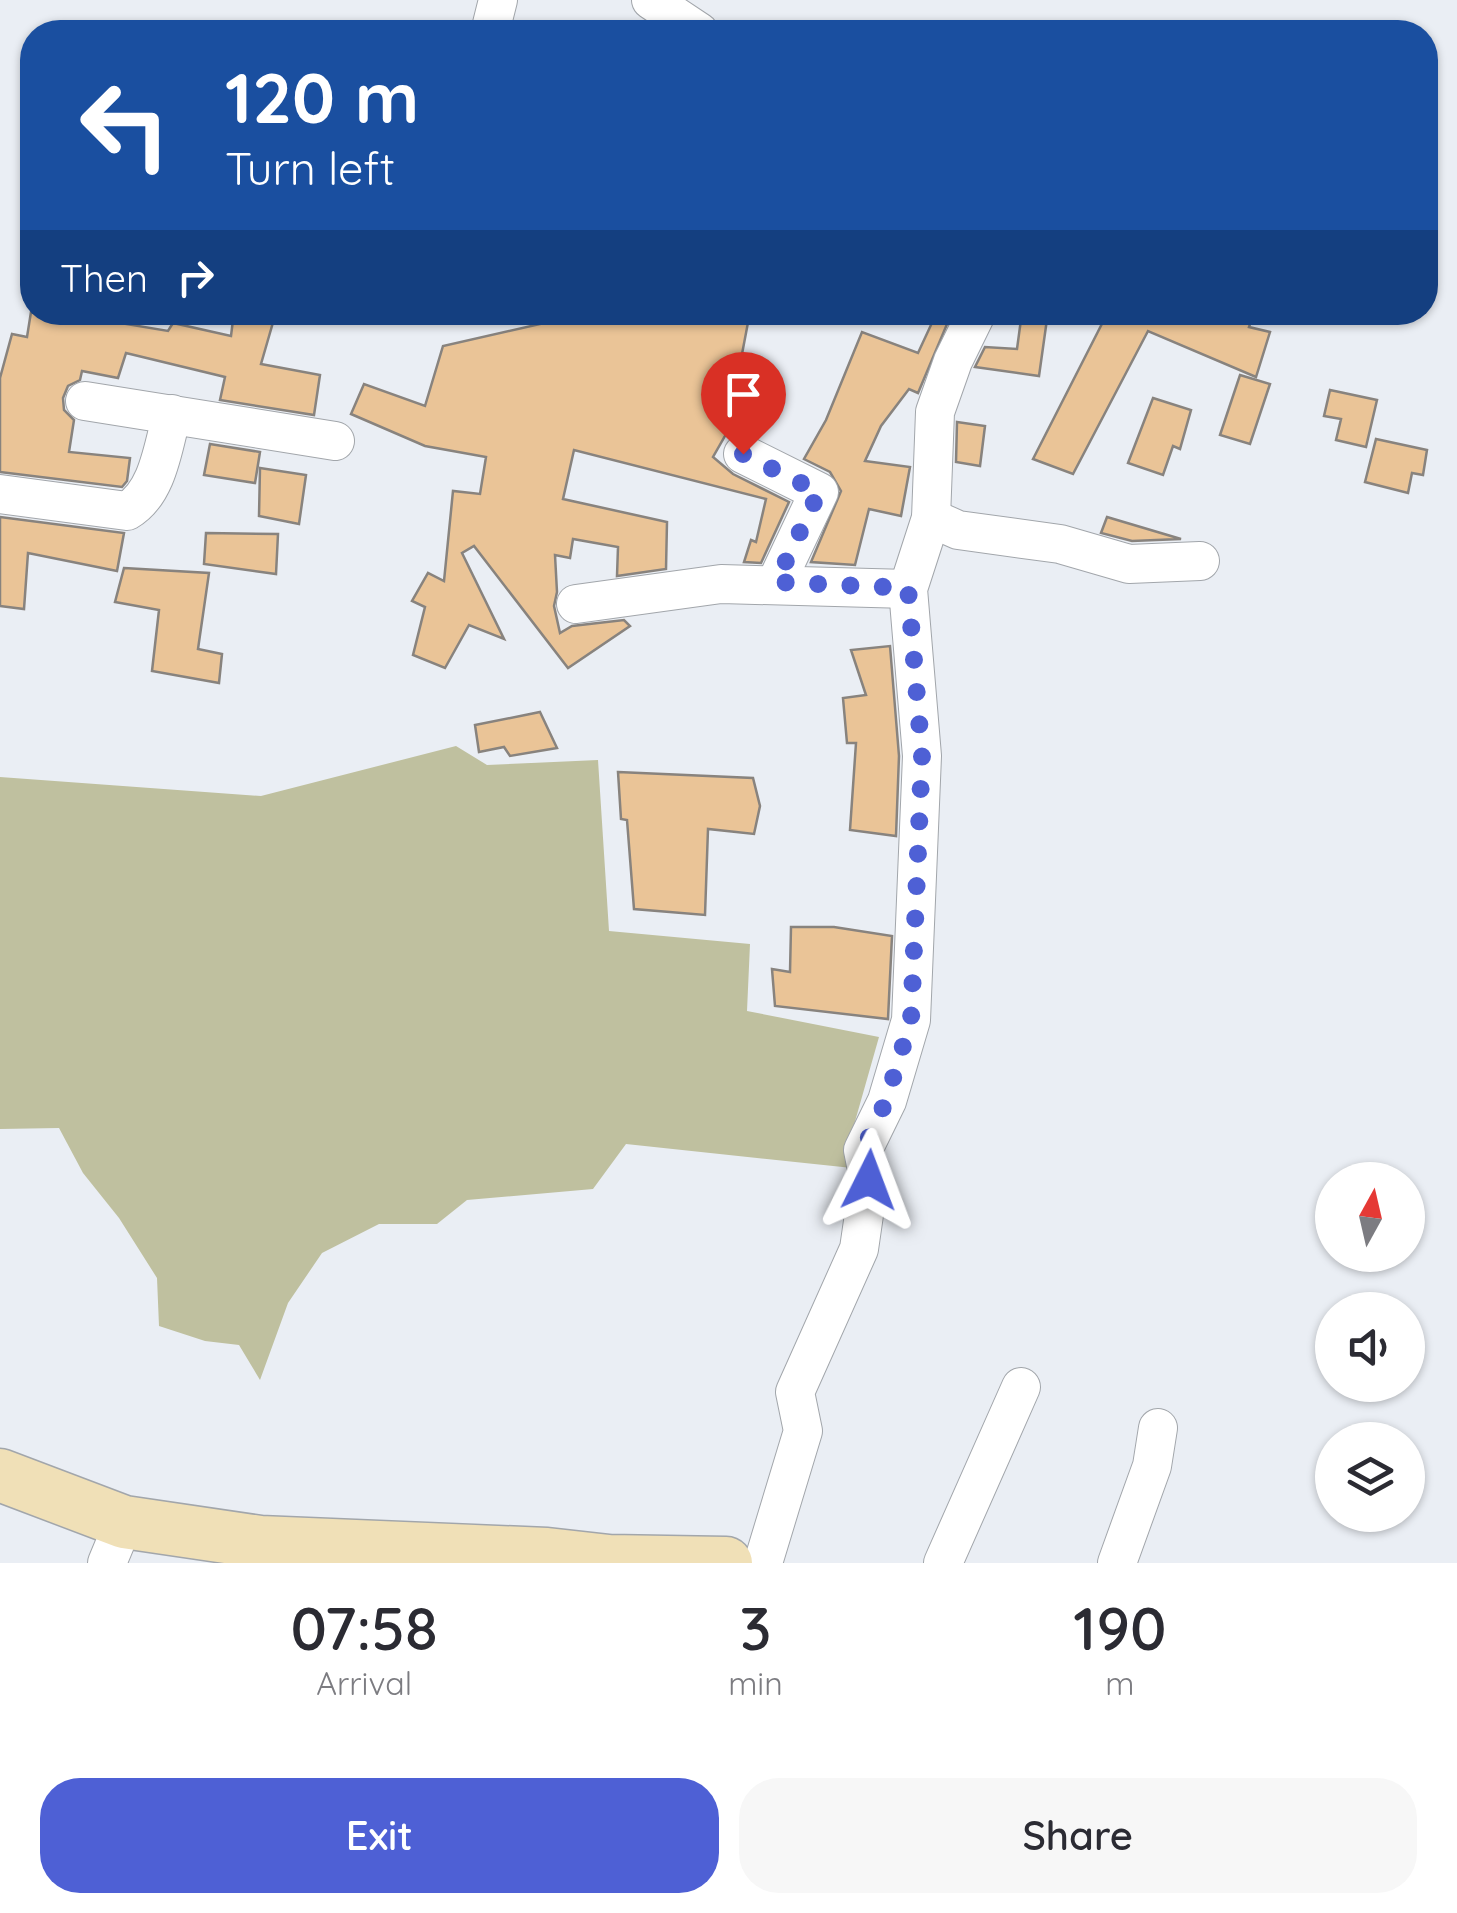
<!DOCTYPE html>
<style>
:root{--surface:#fff;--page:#f7f7f7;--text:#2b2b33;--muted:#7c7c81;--accent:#4e60d5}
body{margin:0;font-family:Quicksand,sans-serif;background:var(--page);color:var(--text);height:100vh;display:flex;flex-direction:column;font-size:38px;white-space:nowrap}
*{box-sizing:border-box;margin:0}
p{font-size:32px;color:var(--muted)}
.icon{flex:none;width:55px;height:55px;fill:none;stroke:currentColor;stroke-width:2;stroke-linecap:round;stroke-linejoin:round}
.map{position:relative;height:1563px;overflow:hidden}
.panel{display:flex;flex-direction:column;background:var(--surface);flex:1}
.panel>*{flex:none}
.guide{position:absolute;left:20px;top:20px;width:1418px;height:305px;border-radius:40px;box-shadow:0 2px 8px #0004;background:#1a4fa0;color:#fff;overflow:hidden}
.needle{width:65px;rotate:8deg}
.controls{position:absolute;left:1315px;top:1162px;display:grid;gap:20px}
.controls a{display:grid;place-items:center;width:110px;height:110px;border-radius:50%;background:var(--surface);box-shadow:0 2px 8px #0004;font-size:50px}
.pin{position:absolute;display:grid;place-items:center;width:85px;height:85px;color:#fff;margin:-102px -42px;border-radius:50% 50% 50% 0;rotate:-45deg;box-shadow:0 0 10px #0007}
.pin .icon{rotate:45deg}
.me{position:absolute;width:110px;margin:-55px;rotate:3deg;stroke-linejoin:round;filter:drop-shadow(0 0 8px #0008)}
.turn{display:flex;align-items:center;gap:35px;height:210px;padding:0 40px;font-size:45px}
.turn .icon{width:130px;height:130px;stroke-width:2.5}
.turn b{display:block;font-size:70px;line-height:85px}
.then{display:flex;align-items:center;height:95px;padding:0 40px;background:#0003;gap:20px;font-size:38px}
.eta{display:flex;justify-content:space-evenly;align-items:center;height:170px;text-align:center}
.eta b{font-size:60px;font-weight:600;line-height:70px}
.cta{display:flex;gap:20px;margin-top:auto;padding:20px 40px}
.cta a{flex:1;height:115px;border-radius:40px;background:var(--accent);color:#fff;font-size:40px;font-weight:600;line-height:115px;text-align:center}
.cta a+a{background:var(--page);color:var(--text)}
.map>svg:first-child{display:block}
.green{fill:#bfc09f}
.building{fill:#eac497;stroke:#88837e;stroke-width:2.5}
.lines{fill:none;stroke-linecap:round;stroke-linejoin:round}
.street-casing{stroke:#a2a6ab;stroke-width:40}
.secondary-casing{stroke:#a2a6ab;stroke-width:55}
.street{stroke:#fff;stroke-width:38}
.secondary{stroke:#f0e0b7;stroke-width:52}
.route{stroke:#4e60d5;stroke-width:18;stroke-dasharray:0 32.4}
</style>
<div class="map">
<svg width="1457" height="1563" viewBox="0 0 1457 1563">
<rect width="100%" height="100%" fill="#eaeef4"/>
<path class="green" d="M456,746L487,765L598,760L609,931L750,944L747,1011L879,1037L852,1132V1168L626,1144L593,1189L467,1200L437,1224H379L322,1253L288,1303L260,1380L239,1345L205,1341L159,1326L157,1278L119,1218L83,1173L59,1128L0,1129V777L261,796Z"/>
<g class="building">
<path d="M31,312H90V318L168,331L173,323L231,336L234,312H276L261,364L320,375L314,415L220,400L225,377L126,353L118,378L82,371L80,380L68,386L63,398L64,410L74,420L69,452L130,458L127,481L122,487L0,472V378L12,334L27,337Z"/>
<path d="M593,312H750L734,396L746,399L713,457L733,474L789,502L761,563L744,562L751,540L756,542L766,499L574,450L563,499L667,522L666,569L617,576L618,547L573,539L570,558L555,555L557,592L554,606L560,633L572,626L624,620L630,626L568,668L474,546L462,553L504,639L469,625L445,668L413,655L425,607L412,601L428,573L444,581L453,491L480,494L486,457L425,446L351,414L364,384L425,406L443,346Z"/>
<path d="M937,312L950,317L918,393L909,389L881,426L865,461L910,467L901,516L869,509L855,565L811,562L841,491L830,472L804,459L826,420L862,332L918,353Z"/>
<path d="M1022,312H1048L1039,376L975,367L985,347L1017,349Z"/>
<path d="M1108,312H1254L1249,327L1270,332L1256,377L1148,331L1073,474L1033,459Z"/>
<path d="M1240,375L1270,384L1250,444L1220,435Z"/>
<path d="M1330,390L1377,400L1366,447L1336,440L1341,419L1324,416Z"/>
<path d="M1153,398L1191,410L1180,449L1173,446L1163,475L1128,463Z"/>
<path d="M957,422L985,426L980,466L956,462Z"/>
<path d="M1376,439L1427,450L1423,475L1412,473L1408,493L1365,482Z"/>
<path d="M210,444L260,452L255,483L204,475Z"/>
<path d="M260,468L306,475L299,524L259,516Z"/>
<path d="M0,517L124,533L117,571L28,553L24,609L0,606Z"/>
<path d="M1107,517L1181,539L1132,541L1101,533Z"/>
<path d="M206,533L278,534L276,574L204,564Z"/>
<path d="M124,568L209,573L198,649L222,654L219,683L152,671L159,610L115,602Z"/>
<path d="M890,646L899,756L896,836L850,830L856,743H847L843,698L866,695L851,650Z"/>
<path d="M540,712L557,748L510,756L504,747L479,752L475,725Z"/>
<path d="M618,772L753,778L760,806L754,834L708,829L705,915L634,909L627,820L621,819Z"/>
<path d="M791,927H834L892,936L888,1019L775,1006L772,969L790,972Z"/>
</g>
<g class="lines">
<g class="street-casing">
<g id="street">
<path d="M651,0L699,32"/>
<path d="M490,32L498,0"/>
<path d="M85,401L335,441"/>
<path d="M743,454L819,492L776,583"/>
<path d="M0,494L127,511C158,493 163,447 172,414"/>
<path d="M931,518L958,530L1060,544L1129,564L1200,561"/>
<path d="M576,604L721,584L908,589"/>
<path d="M107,1563L124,1522"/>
<path d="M763,1563L803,1431L795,1392L859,1249L869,1180L863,1150L887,1101L911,1020L922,756L908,589L931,518L935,412L953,361L977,312"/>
<path d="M943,1563L1021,1387"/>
<path d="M1117,1563L1152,1466L1158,1428"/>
</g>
</g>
<g class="secondary-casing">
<path id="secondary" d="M0,1475L124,1522L260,1542L547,1554L609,1561L726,1563"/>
</g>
<use href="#street" class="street"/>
<use href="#secondary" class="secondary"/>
</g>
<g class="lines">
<path class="route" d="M743,454L819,492L776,582L908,588L922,756L911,1020L886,1101L863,1150L869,1180"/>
</g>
</svg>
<div class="controls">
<a><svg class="needle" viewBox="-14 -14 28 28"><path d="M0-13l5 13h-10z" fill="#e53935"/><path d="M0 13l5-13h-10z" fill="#7c7c81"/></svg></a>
<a><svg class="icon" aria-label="sound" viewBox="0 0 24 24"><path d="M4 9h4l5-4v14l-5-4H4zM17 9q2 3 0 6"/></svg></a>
<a><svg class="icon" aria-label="layers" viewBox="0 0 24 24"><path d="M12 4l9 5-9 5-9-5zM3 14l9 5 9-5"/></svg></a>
</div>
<div class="pin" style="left:743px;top:454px;background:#d93025"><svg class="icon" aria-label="arrive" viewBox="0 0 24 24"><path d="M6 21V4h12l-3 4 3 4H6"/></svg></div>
<svg class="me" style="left:869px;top:1180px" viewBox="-20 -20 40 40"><path d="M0-17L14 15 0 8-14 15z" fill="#4e60d5" stroke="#fff" stroke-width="4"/></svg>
<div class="guide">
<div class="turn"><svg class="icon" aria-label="left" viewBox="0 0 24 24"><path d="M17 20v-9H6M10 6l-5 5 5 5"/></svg><div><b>120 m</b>Turn left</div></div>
<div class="then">Then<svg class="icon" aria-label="right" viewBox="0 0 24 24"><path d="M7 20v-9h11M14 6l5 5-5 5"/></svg></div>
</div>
</div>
<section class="panel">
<div class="eta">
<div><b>07:58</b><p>Arrival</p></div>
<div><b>3</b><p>min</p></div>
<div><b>190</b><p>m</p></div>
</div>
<div class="cta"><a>Exit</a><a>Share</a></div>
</section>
